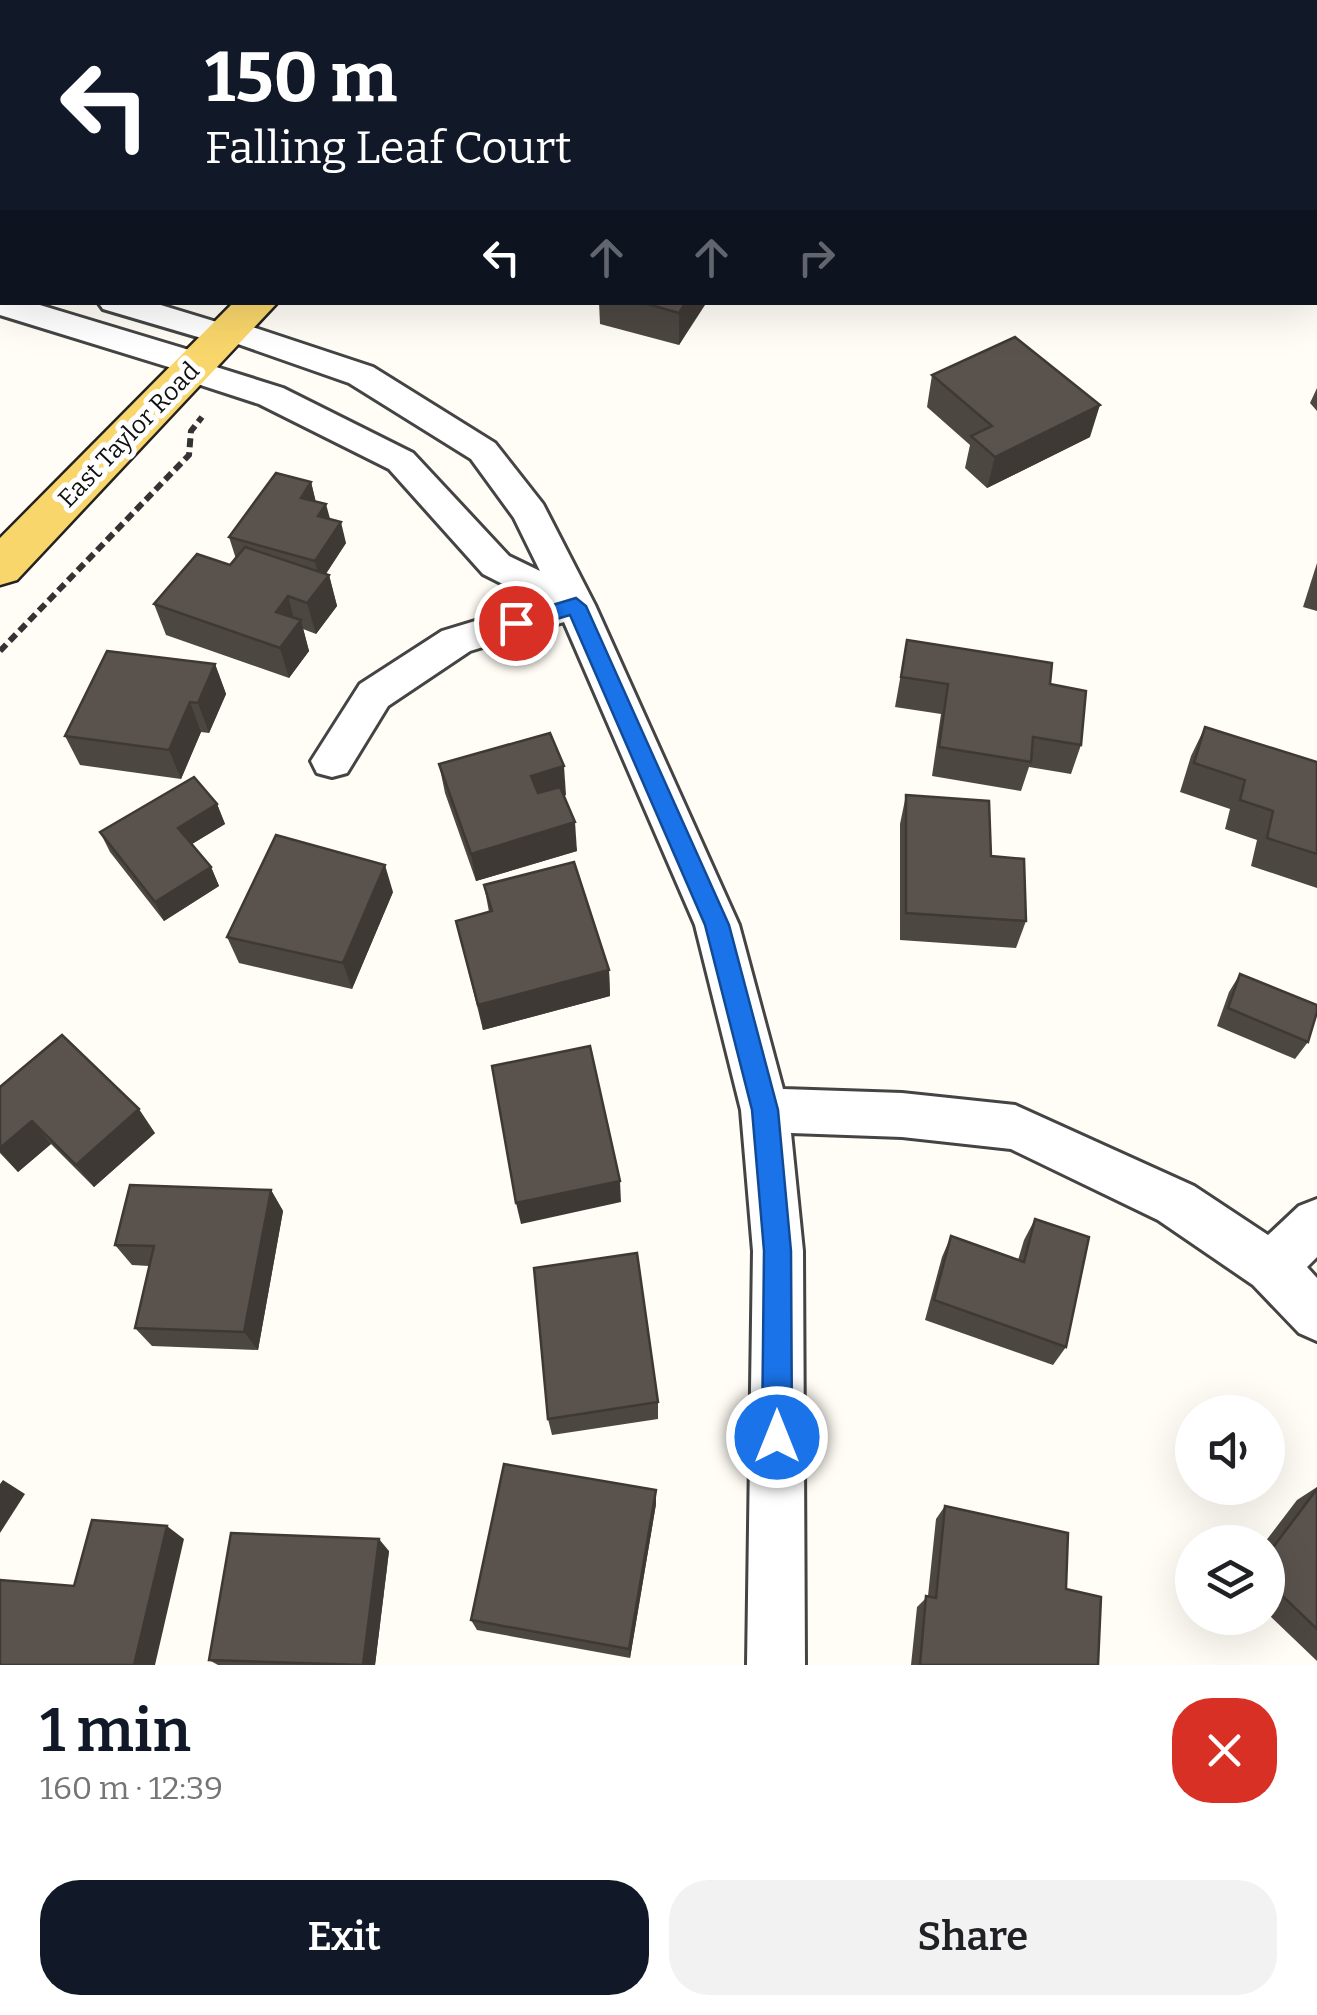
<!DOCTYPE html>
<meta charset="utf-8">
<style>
:root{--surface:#fff;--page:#f2f2f2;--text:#202124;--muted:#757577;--accent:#111827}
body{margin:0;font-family:Bitter,serif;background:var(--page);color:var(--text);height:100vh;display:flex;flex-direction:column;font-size:38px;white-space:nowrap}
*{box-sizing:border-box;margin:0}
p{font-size:32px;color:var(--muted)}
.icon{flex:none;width:55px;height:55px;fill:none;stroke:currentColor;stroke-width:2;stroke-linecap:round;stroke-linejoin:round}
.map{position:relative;height:1665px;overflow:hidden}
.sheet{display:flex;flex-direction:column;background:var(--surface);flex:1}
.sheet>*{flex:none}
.banner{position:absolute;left:0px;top:0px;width:1318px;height:305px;box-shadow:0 10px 40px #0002;background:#111827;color:#fff;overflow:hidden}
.buttons{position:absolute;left:1175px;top:1395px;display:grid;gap:20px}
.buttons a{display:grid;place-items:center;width:110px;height:110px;border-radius:50%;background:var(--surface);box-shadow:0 10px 40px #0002;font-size:50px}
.pin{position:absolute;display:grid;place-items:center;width:85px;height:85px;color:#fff;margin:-42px;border:5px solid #fff;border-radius:50%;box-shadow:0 2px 10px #0007}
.me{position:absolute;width:110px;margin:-55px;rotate:0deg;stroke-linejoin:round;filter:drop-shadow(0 0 8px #0008)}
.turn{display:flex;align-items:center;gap:35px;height:210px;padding:0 40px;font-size:45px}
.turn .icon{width:130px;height:130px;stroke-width:2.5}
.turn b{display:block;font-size:70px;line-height:85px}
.lanes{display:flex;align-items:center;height:95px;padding:0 40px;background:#0003;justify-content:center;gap:50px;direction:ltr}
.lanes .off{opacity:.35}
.round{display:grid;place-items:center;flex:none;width:105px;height:105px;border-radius:40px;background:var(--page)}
.head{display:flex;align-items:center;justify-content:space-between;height:170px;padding:0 40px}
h1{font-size:60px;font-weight:600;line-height:75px;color:var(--accent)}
.button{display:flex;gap:20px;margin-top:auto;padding:20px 40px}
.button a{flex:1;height:115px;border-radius:40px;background:var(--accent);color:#fff;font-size:40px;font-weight:600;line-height:115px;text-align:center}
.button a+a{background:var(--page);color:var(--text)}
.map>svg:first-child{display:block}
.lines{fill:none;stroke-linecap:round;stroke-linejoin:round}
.minor-casing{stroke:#444;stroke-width:6}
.major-casing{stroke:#222;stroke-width:5}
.path{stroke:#333;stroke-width:6;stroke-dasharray:9 5;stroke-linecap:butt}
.minor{fill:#fff;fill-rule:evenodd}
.major{fill:#f9d66b;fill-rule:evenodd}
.wall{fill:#4d4742}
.shaded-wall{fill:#3f3936}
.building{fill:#5a524d;stroke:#3f3936;stroke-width:2.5}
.route{fill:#1a73e8;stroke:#114b97;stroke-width:2.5}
.labels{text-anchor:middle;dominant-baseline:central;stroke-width:10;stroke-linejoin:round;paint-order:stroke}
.street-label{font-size:25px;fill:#111;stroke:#fff}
</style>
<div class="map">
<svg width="1317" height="1665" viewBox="0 0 1317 1665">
<rect width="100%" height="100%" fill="#fffdf5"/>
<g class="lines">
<g class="minor-casing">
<g id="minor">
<path d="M924,0H960L961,2H926Z"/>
<rect x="1315" y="82" width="2" height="16"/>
<path d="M2,138V157L0,158V139Z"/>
<path d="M0,259L2,260V280L0,279Z"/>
<path d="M0,294L2,302H30L209,356L213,366L283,388L413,453L509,556L540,571L514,518L471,459L349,383L235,343L225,345L103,309L98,302H151L220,323L231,320L373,367L495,443L543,504L595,605L739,925L783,1089L902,1093L1015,1105L1194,1186L1268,1235L1299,1206L1317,1199V1257L1307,1267L1317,1278V1341L1299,1333L1253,1285L1158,1220L1011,1149L902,1137L791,1133L803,1251L805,1665H747L753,1251L741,1110L695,925L564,622L470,651L388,706L347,773L332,777L317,773L311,761L360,684L442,631L538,602L483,574L389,469L259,404L179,378L175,369L0,315Z"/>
</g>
</g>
<g class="major-casing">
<path id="major" d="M234,302H278L17,580L0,585V538Z"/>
</g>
<path class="path" d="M0,651L189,455L191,431L202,417"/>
<use href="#minor" class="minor"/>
<use href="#major" class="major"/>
</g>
<g class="wall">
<path d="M0,0H73L69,2H2V14L0,13Z"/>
<path d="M268,0H335L332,2H269Z"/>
<path d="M599,302H705L679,345L600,324Z"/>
<path d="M932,375L1090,437L987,488L965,468L970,445L927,407Z"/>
<path d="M1317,388V411L1310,403Z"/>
<path d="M311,482L316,502L346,543L326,574L329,575L337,606L316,634L303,629L309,651L289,678L166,635L154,604L230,565L236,559L229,537Z"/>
<path d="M1317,563V611L1303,607Z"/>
<path d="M907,640L1050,684L1081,745L1071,774L1029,767L1021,791L932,776L941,714L895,707Z"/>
<path d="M215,664L226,694L209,733L201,732L181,779L80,765L65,736Z"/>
<path d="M1205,727L1317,762V888L1251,866L1257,840L1225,829L1230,809L1180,792L1191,756Z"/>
<path d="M439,764L566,795L564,796L577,851L476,881L445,793Z"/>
<path d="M906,795L991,856L1026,921L1016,948L900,940V824Z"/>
<path d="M217,804L225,824L192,844L211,867L219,886L164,921L110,852L100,832Z"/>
<path d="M484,885L609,970L610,996L483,1030L456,921L489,912Z"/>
<path d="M393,892L352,989L239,963L227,937Z"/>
<path d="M1240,974L1308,1042L1295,1059L1217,1026L1229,992Z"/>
<path d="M0,1087L155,1133L94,1187L51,1144L18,1172L0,1153Z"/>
<path d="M271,1190L283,1211L258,1350L152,1346L135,1328L149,1266L132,1265L115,1245Z"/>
<path d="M1035,1219L1066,1347L1053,1365L925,1320L942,1257L951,1236L1018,1260L1024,1240Z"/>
<path d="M658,1402V1419L552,1435L548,1419Z"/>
<path d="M1317,1487V1661L1268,1614V1542H1265L1297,1500Z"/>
<path d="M656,1504L630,1658L477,1630L471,1620Z"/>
<path d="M945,1506L1066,1589L1098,1665H911L917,1607L928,1596L936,1519Z"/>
<path d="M389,1551L375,1665H218L209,1660Z"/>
</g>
<g class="shaded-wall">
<path d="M26,0H54L55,2H25Z"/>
<path d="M313,0H335L332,2H313Z"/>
<path d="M0,28L2,35V49L0,51Z"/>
<path d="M686,302H705V305L679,345V313Z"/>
<path d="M1100,405L1090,437L987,488L995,457Z"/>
<path d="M311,482L316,504L301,498Z"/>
<path d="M326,504L332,526L318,516Z"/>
<path d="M341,522L346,543L320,582L315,561Z"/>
<path d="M329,575L337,606L316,634L307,603Z"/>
<path d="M288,596L296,626L301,620L309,651L289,678L280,648L276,612Z"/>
<path d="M215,664L226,694L209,733L198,703Z"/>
<path d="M190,702L201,732L181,779L169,750Z"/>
<path d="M564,766L566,795L534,805L531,776Z"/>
<path d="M217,804L225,824L187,847L178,828Z"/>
<path d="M575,822L577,851L476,881L471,854Z"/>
<path d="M385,865L393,892L352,989L343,963Z"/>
<path d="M211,867L219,886L164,921L155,902Z"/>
<path d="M609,970L610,996L483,1030L478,1005Z"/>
<path d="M139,1109L155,1133L94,1187L76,1165Z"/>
<path d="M32,1121L51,1144L18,1172L0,1151V1148Z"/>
<path d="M620,1181L621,1202L521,1224L516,1203Z"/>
<path d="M271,1190L283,1211L258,1350L244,1332Z"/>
<path d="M3,1480L25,1494L0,1533V1484Z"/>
<path d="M656,1490V1504L630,1658L629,1649Z"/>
<path d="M167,1526L184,1539L155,1665H134Z"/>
<path d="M379,1539L389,1551L375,1665H363Z"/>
</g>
<g class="building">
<path d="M640,302H686L679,313Z"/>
<path d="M1015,337L1100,405L995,457L971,436L992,426L932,375Z"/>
<path d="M276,473L311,482L301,498L326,504L318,516L341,522L315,561L229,537Z"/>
<path d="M245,547L329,575L307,603L288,596L276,612L301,620L280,648L154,604L197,554L230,565Z"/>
<path d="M907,640L1052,663L1050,684L1086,691L1081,745L1033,737L1031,762L939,747L948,684L901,677Z"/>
<path d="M107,651L215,664L198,703L190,702L169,750L65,736Z"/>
<path d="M1205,727L1317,762V854L1267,838L1273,811L1240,800L1245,780L1194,763Z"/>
<path d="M550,733L564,766L531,776L538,793L560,787L575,822L471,854L439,764Z"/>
<path d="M194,777L217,804L178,828L211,867L155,902L100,832Z"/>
<path d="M906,795L989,801L991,856L1024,859L1026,921L906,913Z"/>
<path d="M276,835L385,865L343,963L227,937Z"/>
<path d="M574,862L609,970L478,1005L456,921L492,911L484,885Z"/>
<path d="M1240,974L1317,1005V1012L1308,1042L1228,1008Z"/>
<path d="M62,1035L139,1109L76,1165L32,1121L0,1148V1087Z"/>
<path d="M590,1046L620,1181L516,1203L492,1066Z"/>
<path d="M130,1185L271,1190L244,1332L135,1328L154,1246L115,1245Z"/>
<path d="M1035,1219L1089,1237L1066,1347L934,1300L951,1236L1024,1262Z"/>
<path d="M637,1253L658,1402L548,1419L534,1268Z"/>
<path d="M504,1464L656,1490L629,1649L471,1620Z"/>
<path d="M1317,1489V1629L1268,1582V1554Z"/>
<path d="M945,1506L1068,1533L1066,1589L1101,1597L1098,1665H920L926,1596L936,1598Z"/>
<path d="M92,1520L167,1526L134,1665H0V1580L74,1586Z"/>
<path d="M231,1533L379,1539L363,1665L209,1660Z"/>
</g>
<path class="route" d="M576,598L586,606L729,925L778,1110L791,1251L792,1437L787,1448L777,1452L767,1448L762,1437L764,1251L752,1110L705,925L570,615L516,631L506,623L509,618Z"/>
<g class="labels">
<g class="street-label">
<text transform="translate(129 435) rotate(-46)">East Taylor Road</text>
</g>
</g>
</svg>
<div class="buttons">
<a><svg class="icon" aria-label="sound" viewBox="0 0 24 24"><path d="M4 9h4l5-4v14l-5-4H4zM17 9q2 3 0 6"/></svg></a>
<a><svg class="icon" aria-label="layers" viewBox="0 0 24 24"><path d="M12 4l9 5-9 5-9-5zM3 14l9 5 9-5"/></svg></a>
</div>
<div class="pin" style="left:516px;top:623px;background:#d93025"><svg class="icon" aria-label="arrive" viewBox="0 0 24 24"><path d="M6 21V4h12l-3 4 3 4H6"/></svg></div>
<svg class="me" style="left:777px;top:1437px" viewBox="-20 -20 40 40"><circle r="17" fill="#1a73e8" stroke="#fff" stroke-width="3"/><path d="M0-11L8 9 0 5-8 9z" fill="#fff"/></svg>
<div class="banner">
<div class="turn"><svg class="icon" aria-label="left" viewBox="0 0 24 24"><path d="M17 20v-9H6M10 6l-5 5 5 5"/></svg><div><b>150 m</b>Falling Leaf Court</div></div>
<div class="lanes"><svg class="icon" aria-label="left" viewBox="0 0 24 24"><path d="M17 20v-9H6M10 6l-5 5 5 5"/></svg><svg class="icon off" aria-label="ahead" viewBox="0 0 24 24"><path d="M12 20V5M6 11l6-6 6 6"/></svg><svg class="icon off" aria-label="ahead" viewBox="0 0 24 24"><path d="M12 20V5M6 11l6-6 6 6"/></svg><svg class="icon off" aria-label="right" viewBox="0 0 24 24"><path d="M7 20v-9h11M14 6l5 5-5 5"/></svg></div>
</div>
</div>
<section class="sheet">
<div class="head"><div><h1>1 min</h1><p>160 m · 12:39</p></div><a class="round" style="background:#d93025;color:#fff"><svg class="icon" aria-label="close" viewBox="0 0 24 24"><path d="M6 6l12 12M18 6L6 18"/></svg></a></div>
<div class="button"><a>Exit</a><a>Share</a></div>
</section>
